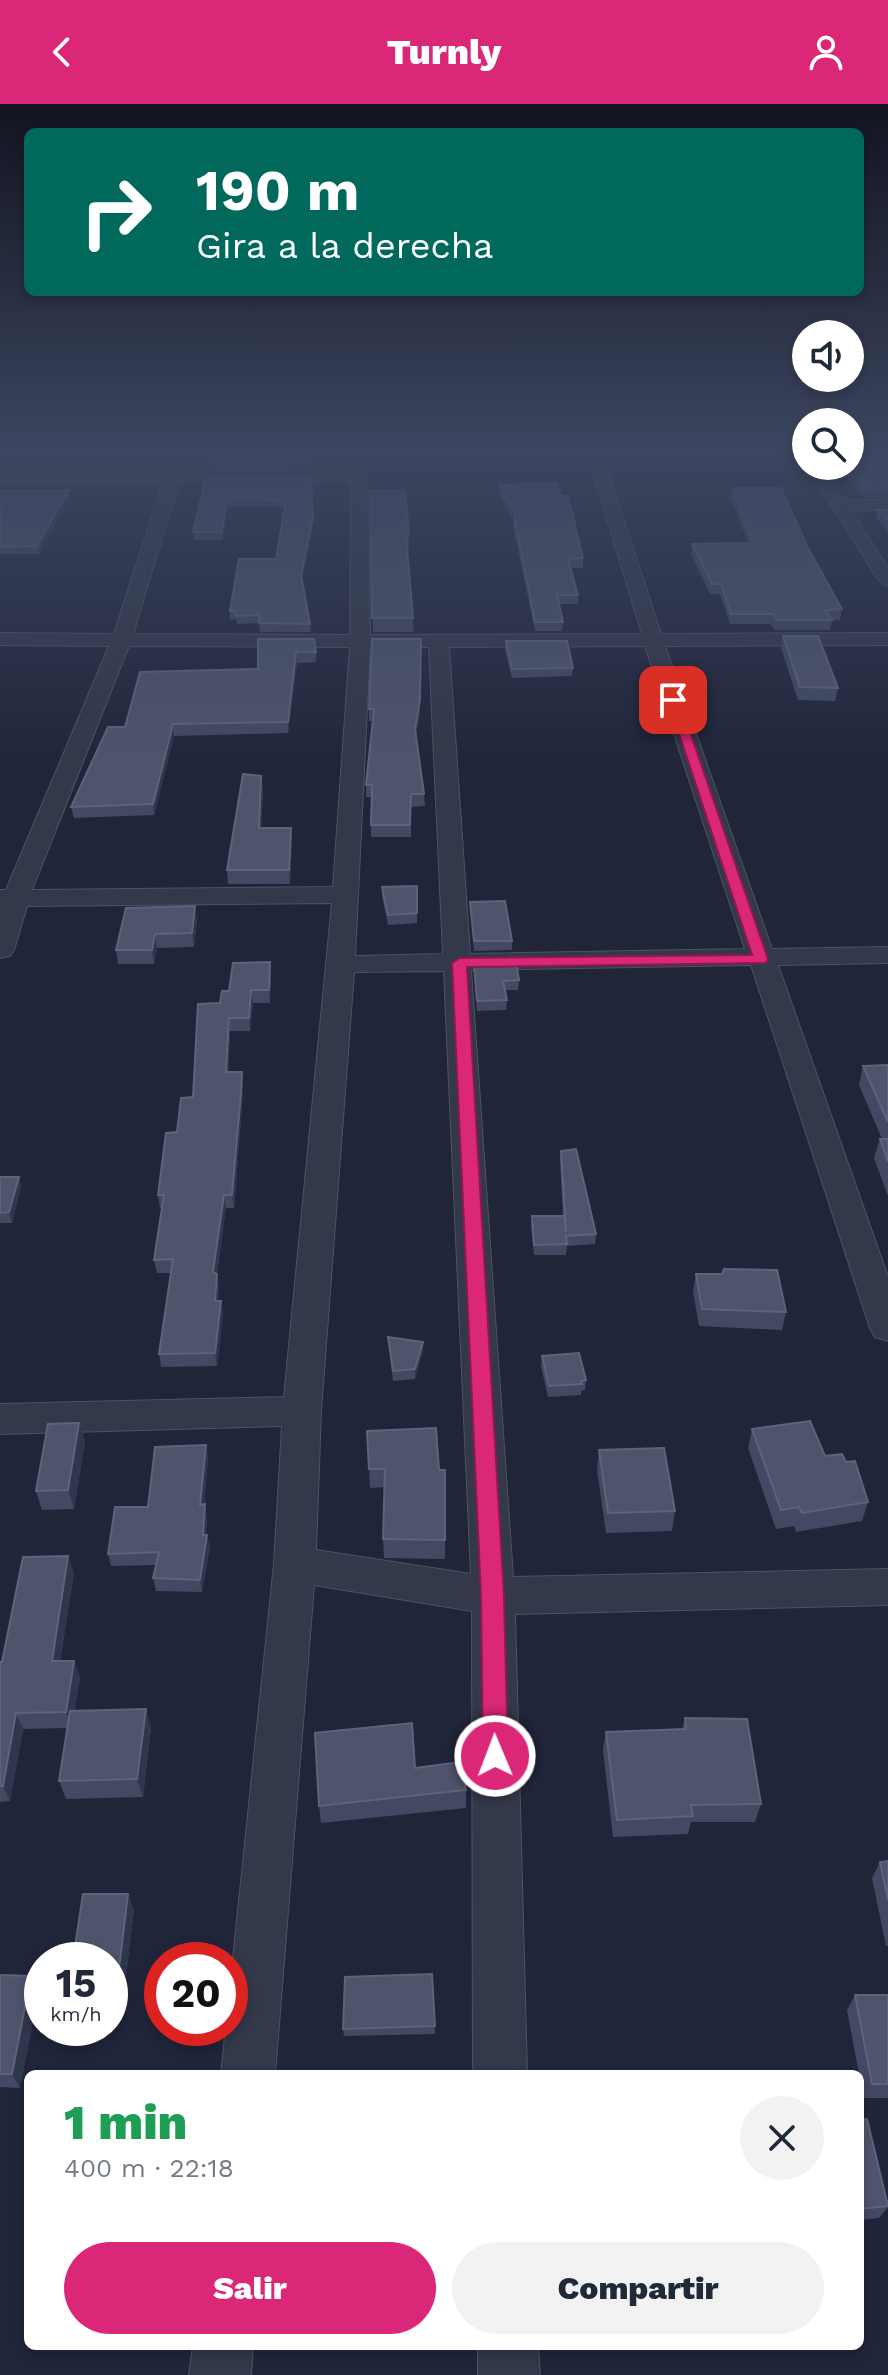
<!DOCTYPE html>
<html lang="es">
<meta charset="utf-8">
<style>
:root{--surface:#fff;--page:#f2f2f3;--text:#1f2937;--muted:#747a83;--accent:#db2777}
body{margin:0;font-family:"Work Sans",sans-serif;background:var(--page);color:var(--text);height:100vh;display:flex;flex-direction:column;font-size:30px;white-space:nowrap}
*{box-sizing:border-box;margin:0}
p{font-size:26px;color:var(--muted)}
.icon{flex:none;width:44px;height:44px;fill:none;stroke:currentColor;stroke-width:2;stroke-linecap:round;stroke-linejoin:round}
.map{position:relative;flex:1;overflow:hidden}
.drawer{position:absolute;left:24px;top:1966px;width:840px;height:280px;display:flex;flex-direction:column;background:var(--surface);border-radius:12px;box-shadow:0 4px 12px #0003}
.drawer>*{flex:none}
.top-card{position:absolute;left:24px;top:24px;width:840px;height:168px;border-radius:12px;box-shadow:0 4px 12px #0003;background:#00695c;color:#fff;overflow:hidden}
.fabs{position:absolute;left:792px;top:216px;display:grid;gap:16px}
.fabs a{display:grid;place-items:center;width:72px;height:72px;border-radius:50%;background:var(--surface);box-shadow:0 4px 12px #0003;font-size:40px}
.speed{position:absolute;left:24px;top:1838px;display:flex;gap:16px;font-size:40px;font-weight:700;text-align:center}
.speed>*{display:grid;place-content:center;width:104px;height:104px;border-radius:50%;background:var(--surface);box-shadow:0 4px 12px #0003;line-height:1}
.speed small{font-size:20px;font-weight:400}
.speed .limit{border:12px solid #d22;background:#fff;color:#111}
.pin{position:absolute;display:grid;place-items:center;width:68px;height:68px;color:#fff;margin:-34px;border-radius:16px;box-shadow:0 4px 12px #0006}
.me{position:absolute;width:88px;margin:-44px;rotate:359deg;stroke-linejoin:round;filter:drop-shadow(0 0 6px #0008)}
.turn{display:flex;align-items:center;gap:28px;height:168px;padding:0 40px;font-size:36px}
.turn .icon{width:104px;height:104px;stroke-width:2.5}
.turn b{display:block;font-size:56px;line-height:68px}
.round{display:grid;place-items:center;flex:none;width:84px;height:84px;border-radius:42px;background:var(--page)}
.head{display:flex;align-items:center;justify-content:space-between;height:136px;padding:0 40px}
h1{font-size:48px;font-weight:800;line-height:60px;color:#1e9e55}
.cta{display:flex;gap:16px;margin-top:auto;padding:16px 40px}
.cta a{flex:1;height:92px;border-radius:48px;background:var(--accent);color:#fff;font-size:32px;font-weight:800;line-height:92px;text-align:center}
.cta a+a{background:var(--page);color:var(--text)}
header{display:flex;justify-content:space-between;align-items:center;height:104px;padding:0 40px;background:var(--accent);color:#fff;font-size:36px;font-weight:800}
.map>svg:first-child{display:block}
.lines{fill:none;stroke-linecap:round;stroke-linejoin:round}
.minor-casing{stroke:#4e5265;stroke-width:2}
.minor{fill:#33384a;fill-rule:evenodd}
.wall{fill:#434962}
.shaded-wall{fill:#30364d}
.building{fill:#4f546d;stroke:#5e637b;stroke-width:2}
.route{fill:#db2777;stroke:#8e194d;stroke-width:2}
</style>
<header><svg class="icon" aria-label="back" viewBox="0 0 24 24"><path d="M15 5l-7 7 7 7"/></svg>Turnly<svg class="icon" aria-label="person" viewBox="0 0 24 24"><circle cx="12" cy="8" r="4"/><path d="M4 21q1-7 8-7t8 7"/></svg></header>
<div class="map">
<svg width="888" height="2271" viewBox="0 0 888 2271">
<rect width="100%" height="100%" fill="#20253a"/>
<g class="lines">
<g class="minor-casing">
<g id="minor">
<path d="M173,345H189L181,369L351,367L354,351L416,346L806,347V357L604,356L661,530L888,529V541L665,542L772,845L888,843V859L778,861L888,1173V1237L875,1233L870,1224L751,861L471,866L513,1473L888,1465V1501L515,1510L527,1970H473L472,1507L314,1481L275,1970H221L226,1924H230V1884L274,1460L282,1322L0,1330V1300L284,1293L332,799L27,802L14,846L10,852L0,854V786H6L109,542L0,541V529L114,530L163,378L0,380V370L166,369ZM416,356H589L642,530L370,531L367,358ZM351,377L350,531L133,530L179,378ZM129,542L350,543L333,783L32,786ZM645,542L745,845L470,850L449,543ZM370,543H429L443,850L355,852ZM444,867L471,1470L316,1446L321,1307L354,868Z"/>
<path d="M850,345H888V351L850,354Z"/>
<path d="M806,361L821,362L843,396H888V406H850L888,463V482L879,477Z"/>
<path d="M193,2242H253L251,2271H189Z"/>
<path d="M478,2242H538L540,2271H478Z"/>
</g>
</g>
<use href="#minor" class="minor"/>
</g>
<g class="wall">
<path d="M234,345V347L310,345L311,364L210,366L209,359Z"/>
<path d="M888,347V394L866,393L833,362H850L852,349Z"/>
<path d="M311,373L313,421L302,477L311,528H260L259,519L237,520L236,515L230,516V507L276,455L285,403H227L223,436H194L193,428L206,374Z"/>
<path d="M499,381L561,392L583,454V464H571L578,491V500H559L563,518L562,527H535L513,421L514,416L499,390Z"/>
<path d="M732,384L808,444L842,505L840,516H832L830,526H775L770,520H730L720,490H710L691,450L692,440L748,439L731,393Z"/>
<path d="M370,387L409,431V444H407L414,528H373Z"/>
<path d="M0,388L70,393L39,450H0Z"/>
<path d="M883,401H888V428L876,414L877,406H882Z"/>
<path d="M783,532L838,584L835,597L798,596L781,544Z"/>
<path d="M258,535L316,548V558L297,559L288,629L174,632L154,711L74,714L71,703L125,623L258,565Z"/>
<path d="M506,537L573,564L572,572L512,574L505,546Z"/>
<path d="M369,605L420,608L416,632L424,690L425,702L411,703V733H371V693H366V681L373,617H369Z"/>
<path d="M261,672L263,685L261,724L292,738L290,780H228L227,766Z"/>
<path d="M417,782V819L388,821L382,792V783Z"/>
<path d="M470,798L512,837V846L474,847Z"/>
<path d="M126,804L197,815L194,843L157,844L154,860H118L116,846Z"/>
<path d="M270,858L271,871L270,899H253L250,927H230L228,968L243,981L242,1002L234,1104H226L217,1170L219,1183L218,1197H221L223,1210L217,1262L161,1263L159,1250L171,1169H157L154,1156L162,1104H160L158,1091L177,1028L193,993L220,899L229,887Z"/>
<path d="M474,860L519,876L518,886H505L507,896L506,906L477,907Z"/>
<path d="M888,961V1092L874,1054L880,1035H882L859,981L863,962Z"/>
<path d="M561,1047L596,1130L595,1140L567,1142L566,1151H534L531,1123L532,1112H563L560,1057Z"/>
<path d="M0,1073H19L21,1083L12,1119H0Z"/>
<path d="M696,1170L786,1208L782,1226L699,1222L693,1187Z"/>
<path d="M388,1233L423,1238V1248L415,1275L393,1277Z"/>
<path d="M542,1252L586,1276L585,1286L581,1287V1291L548,1293L541,1262Z"/>
<path d="M79,1319L85,1338L74,1405L42,1406L36,1387Z"/>
<path d="M752,1325L825,1352L868,1398L862,1417L796,1428L794,1422L776,1425L748,1344Z"/>
<path d="M367,1327L439,1366H445V1455L384,1454L383,1435L385,1383L370,1384Z"/>
<path d="M206,1341L208,1354L204,1400L207,1413L206,1431L210,1443L202,1488L156,1487L153,1474L156,1461L111,1462L108,1450L148,1403Z"/>
<path d="M599,1346L675,1407L672,1427L606,1429L597,1366Z"/>
<path d="M68,1452L74,1469L60,1557H74L80,1574L74,1607L151,1623L143,1693L66,1695L59,1677L67,1624L23,1625L10,1697L0,1698V1558H2Z"/>
<path d="M685,1614L761,1700L755,1718H691L688,1730L613,1733L603,1646L606,1628L682,1625Z"/>
<path d="M415,1664L466,1686V1704L321,1719L319,1702Z"/>
<path d="M888,1757V1842H886L872,1774L880,1758Z"/>
<path d="M134,1806L125,1880H110V1856Z"/>
<path d="M432,1870L435,1930L344,1932L343,1925Z"/>
<path d="M0,1871L31,1872L39,1886L20,1984L0,1983Z"/>
<path d="M855,1891H888V1994H863L860,1970H859L847,1906Z"/>
<path d="M860,2016L888,2098V2103L879,2114L860,2116Z"/>
</g>
<g class="shaded-wall">
<path d="M311,373L313,421L302,479L301,471Z"/>
<path d="M69,386L70,393L39,450L37,442Z"/>
<path d="M227,395V403L223,436L222,428Z"/>
<path d="M421,535L420,608L415,637V625Z"/>
<path d="M296,548L297,559L288,629V618Z"/>
<path d="M173,620L174,632L154,711L153,700Z"/>
<path d="M261,672L263,685L261,738L259,724Z"/>
<path d="M291,724L292,738L290,780L289,766Z"/>
<path d="M195,802L197,815L194,843L192,829Z"/>
<path d="M155,830L157,844L154,860L152,846Z"/>
<path d="M270,858L271,871L270,899L269,886Z"/>
<path d="M251,886L253,899L250,927L249,914Z"/>
<path d="M229,914L230,927L228,981L226,968Z"/>
<path d="M242,968L243,981L242,1002L234,1104L232,1091Z"/>
<path d="M19,1073L21,1083L12,1119L9,1108Z"/>
<path d="M224,1091L226,1104L215,1181L213,1168Z"/>
<path d="M217,1170L219,1183L217,1210L215,1197Z"/>
<path d="M221,1197L223,1210L217,1262L215,1249Z"/>
<path d="M423,1238V1248L415,1275V1265Z"/>
<path d="M79,1319L85,1338L74,1405L68,1386Z"/>
<path d="M206,1341L208,1354L203,1413L200,1401Z"/>
<path d="M205,1400L207,1413L205,1443L203,1431Z"/>
<path d="M207,1431L210,1443L202,1488L200,1476Z"/>
<path d="M68,1452L74,1469L57,1574L52,1557Z"/>
<path d="M74,1557L80,1574L72,1624L66,1608Z"/>
<path d="M146,1605L151,1623L143,1693L137,1675Z"/>
<path d="M16,1609L23,1625L10,1697L3,1682Z"/>
<path d="M128,1790L134,1806L125,1880L119,1864Z"/>
<path d="M31,1872L39,1886L20,1984L12,1970Z"/>
</g>
<g class="building">
<path d="M212,345H234L233,347L310,345L311,357L209,359Z"/>
<path d="M888,347V386L867,385L844,362H850V348L852,349Z"/>
<path d="M311,373L313,414L301,471L310,520L259,519V511L236,512L235,507H230L239,455H276L286,396L227,395L222,428H193L206,374Z"/>
<path d="M557,379L561,392H568L583,454L568,455L578,491H557L563,518H535L514,412H517L499,381Z"/>
<path d="M732,384H781L808,444L842,505L825,506L832,516H777L772,510H731L721,480H712L692,440L753,439Z"/>
<path d="M69,386L37,442L0,443L1,387Z"/>
<path d="M405,386L409,431H406L413,514H372L370,387Z"/>
<path d="M877,406H888V418Z"/>
<path d="M783,532H818L838,584L800,583Z"/>
<path d="M258,535H314L316,548H296L288,618L173,620L153,700L71,703L108,623H125L140,568L258,565Z"/>
<path d="M372,535H421L420,596L415,625L424,690H411L410,721H371L372,681H366L374,605H369Z"/>
<path d="M506,537H567L573,564L512,565Z"/>
<path d="M243,670L261,672L259,724H291L289,766H227Z"/>
<path d="M417,782V809L388,811L382,783Z"/>
<path d="M505,797L512,837H474L470,798Z"/>
<path d="M195,802L192,829L155,830L152,846H116L126,804Z"/>
<path d="M270,858L269,886H251L249,914H229L226,968H242L241,989L232,1091H224L213,1168L217,1170L215,1197H221L215,1249L159,1250L173,1155L154,1156L164,1091H158L166,1029L177,1028L181,994L193,993L198,900L220,899L222,887H229L233,859Z"/>
<path d="M516,858L519,876L503,877L507,896L477,897L474,860Z"/>
<path d="M888,961V1018L863,962Z"/>
<path d="M880,1035H888V1058Z"/>
<path d="M576,1045L596,1130L566,1132L567,1140L534,1141L532,1112H564L566,1128L561,1047Z"/>
<path d="M0,1073H19L9,1108L0,1109Z"/>
<path d="M724,1165L777,1166L786,1208L702,1205L696,1170H722Z"/>
<path d="M388,1233L423,1238L415,1265L393,1267Z"/>
<path d="M579,1249L586,1276L581,1277L582,1280L549,1282L542,1252Z"/>
<path d="M810,1317L825,1352L842,1350L846,1358L855,1357L868,1398L802,1409L799,1403L781,1406L752,1325Z"/>
<path d="M79,1319L68,1386L36,1387L48,1320Z"/>
<path d="M436,1324L439,1366H445V1436L383,1435L385,1365H369L367,1327Z"/>
<path d="M206,1341L200,1401L205,1400L203,1431H207L200,1476L153,1474L159,1448L108,1450L115,1403H148L155,1343Z"/>
<path d="M664,1344L675,1407L608,1409L599,1346Z"/>
<path d="M68,1452L52,1557H74L66,1608L16,1609L3,1682H0V1558H2L23,1453Z"/>
<path d="M146,1605L137,1675L59,1677L70,1607Z"/>
<path d="M685,1614L747,1615L761,1700L691,1701L693,1712L617,1716L606,1628L686,1625Z"/>
<path d="M412,1619L415,1664L460,1658L466,1686L319,1702L315,1629Z"/>
<path d="M888,1757V1796L880,1758Z"/>
<path d="M83,1790H128L119,1864H110V1856H73Z"/>
<path d="M432,1870L435,1922L343,1925L345,1873Z"/>
<path d="M0,1871L31,1872L12,1970H0Z"/>
<path d="M855,1891H888V1980H872Z"/>
<path d="M867,2015L888,2102L860,2105V2016Z"/>
</g>
<linearGradient id="sky" x2="0" y2="1"><stop stop-color="#121420"/><stop offset="0.52" stop-color="#3c4660"/><stop offset="1" stop-color="#3c4660" stop-opacity="0"/></linearGradient>
<rect width="888" height="663" fill="url(#sky)"/>
<path class="route" d="M673,592L679,596L768,855L766,859L467,863L504,1492L508,1652L504,1660L495,1663L487,1660L483,1652L481,1492L452,859L460,854L752,851L668,596Z"/>
</svg>
<div class="fabs">
<a><svg class="icon" aria-label="sound" viewBox="0 0 24 24"><path d="M4 9h4l5-4v14l-5-4H4zM17 9q2 3 0 6"/></svg></a>
<a><svg class="icon" aria-label="search" viewBox="0 0 24 24"><circle cx="10" cy="10" r="6"/><path d="M15 15l6 6"/></svg></a>
</div>
<div class="speed"><div>15<small>km/h</small></div><div class="limit">20</div></div>
<div class="pin" style="left:673px;top:596px;background:#d93025"><svg class="icon" aria-label="arrive" viewBox="0 0 24 24"><path d="M6 21V4h12l-3 4 3 4H6"/></svg></div>
<svg class="me" style="left:495px;top:1652px" viewBox="-20 -20 40 40"><circle r="17" fill="#db2777" stroke="#fff" stroke-width="3"/><path d="M0-11L8 9 0 5-8 9z" fill="#fff"/></svg>
<div class="top-card">
<div class="turn"><svg class="icon" aria-label="right" viewBox="0 0 24 24"><path d="M7 20v-9h11M14 6l5 5-5 5"/></svg><div><b>190 m</b>Gira a la derecha</div></div>
</div>
<section class="drawer">
<div class="head"><div><h1>1 min</h1><p>400 m · 22:18</p></div><a class="round"><svg class="icon" aria-label="close" viewBox="0 0 24 24"><path d="M6 6l12 12M18 6L6 18"/></svg></a></div>
<div class="cta"><a>Salir</a><a>Compartir</a></div>
</section>
</div>
